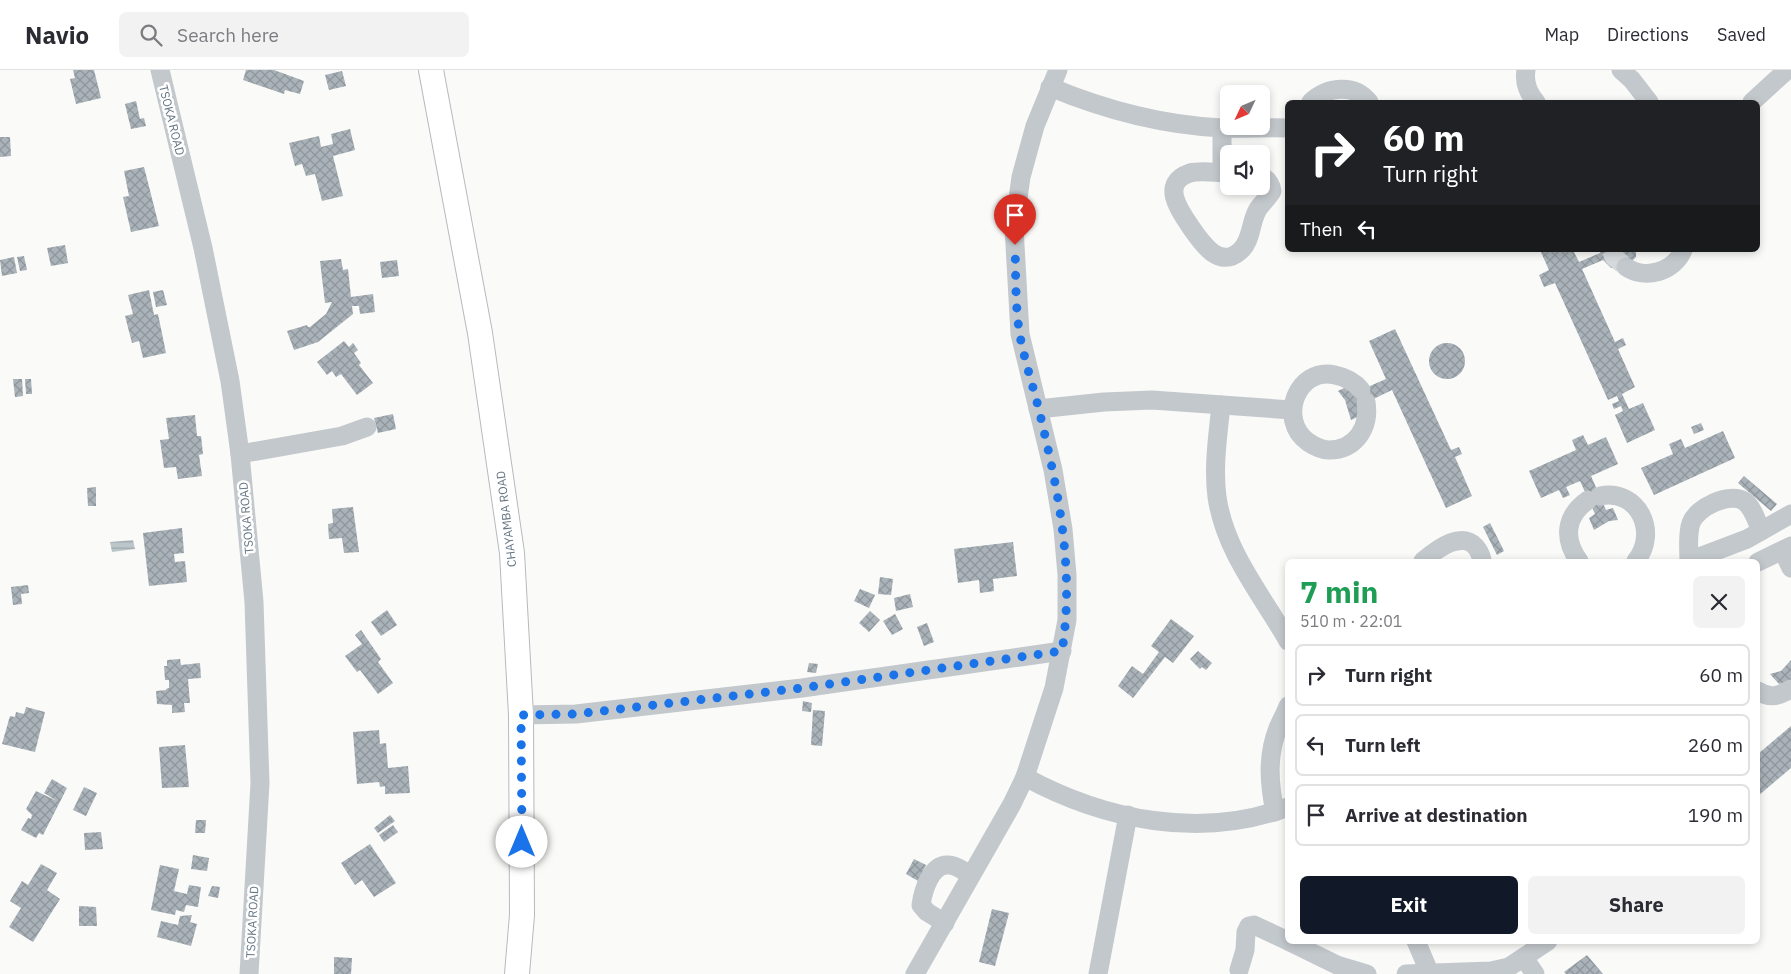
<!DOCTYPE html>
<meta charset="utf-8">
<style>
:root{--surface:#fff;--page:#f2f2f3;--text:#2b2b33;--muted:#7c7c81;--line:#e1e1e2;--accent:#111827}
body{margin:0;font-family:"IBM Plex Sans",sans-serif;background:var(--page);color:var(--text);height:100vh;display:flex;flex-direction:column;font-size:19px;white-space:nowrap}
*{box-sizing:border-box;margin:0}
p{font-size:16px;color:var(--muted)}
.icon{flex:none;width:28px;height:28px;fill:none;stroke:currentColor;stroke-width:2;stroke-linecap:round;stroke-linejoin:round}
.map{position:relative;flex:1;overflow:hidden}
.details{position:absolute;left:1285px;top:489px;width:475px;height:385px;display:flex;flex-direction:column;background:var(--surface);border-radius:8px;box-shadow:0 2px 8px #0003}
.details>*{flex:none}
.guide{position:absolute;left:1285px;top:30px;width:475px;height:152px;border-radius:8px;box-shadow:0 2px 8px #0003;background:#202124;color:#fff;overflow:hidden}
.needle{width:32px;rotate:226deg}
.controls{position:absolute;left:1220px;top:15px;display:grid;gap:10px}
.controls a{display:grid;place-items:center;width:50px;height:50px;border-radius:8px;background:var(--surface);box-shadow:0 2px 8px #0003;font-size:25px}
.pin{position:absolute;display:grid;place-items:center;width:42px;height:42px;color:#fff;margin:-51px -21px;border-radius:50% 50% 50% 0;rotate:-45deg;box-shadow:0 0 5px #0007}
.pin .icon{rotate:45deg}
.me{position:absolute;width:55px;margin:-28px;rotate:0deg;stroke-linejoin:round;filter:drop-shadow(0 0 4px #0008)}
.turn{display:flex;align-items:center;gap:18px;height:105px;padding:0 15px;font-size:22px}
.turn .icon{width:65px;height:65px;stroke-width:2.5}
.turn b{display:block;font-size:35px;line-height:42px}
.then{display:flex;align-items:center;height:48px;padding:0 15px;background:#0003;gap:10px;font-size:19px}
.round{display:grid;place-items:center;flex:none;width:52px;height:52px;border-radius:8px;background:var(--page)}
.summary{display:flex;align-items:center;justify-content:space-between;height:85px;padding:0 15px}
h1{font-size:30px;font-weight:700;line-height:38px;color:#1e9e55}
.action{display:flex;gap:10px;margin-top:auto;padding:10px 15px}
.action a{flex:1;height:58px;border-radius:8px;background:var(--accent);color:#fff;font-size:20px;font-weight:700;line-height:58px;text-align:center}
.action a+a{background:var(--page);color:var(--text)}
ul{padding:0;list-style:none}
li{display:flex;align-items:center;gap:15px;height:62px;margin:0 10px 8px;padding:0 5px;border:2px solid var(--line);border-radius:8px}
li div{flex:1}
li b{display:block;font-size:19px}
li em{font-style:normal}
header{display:flex;align-items:center;gap:30px;box-sizing:border-box;height:70px;padding:0 25px;background:var(--surface);border-bottom:1px solid var(--line)}
header strong{font-size:24px}
nav{display:flex;gap:28px;margin-inline-start:auto;font-size:18px}
.search{width:350px;height:45px;background:var(--page);display:flex;align-items:center;gap:12px;box-sizing:border-box;padding:0 18px;border-radius:8px;color:var(--muted);font-size:19px}
.map>svg:first-child{display:block}
.water{fill:url(#water-rules)}
.building{fill:url(#building-cross-hatch)}
.lines{fill:none;stroke-linecap:round;stroke-linejoin:round}
.minor-tunnel{stroke:#d5d9db;stroke-width:19;stroke-dasharray:19 9;stroke-linecap:butt}
.major-casing{stroke:#b5babe;stroke-width:26}
.minor{stroke:#c3c8cc;stroke-width:19}
.major{stroke:#fff;stroke-width:24}
.route{stroke:#1a73e8;stroke-width:9;stroke-dasharray:0 16.2}
.labels{text-anchor:middle;dominant-baseline:central;stroke-width:5;stroke-linejoin:round;paint-order:stroke}
.street-label{font-size:12px;fill:#657683;stroke:#fff}
</style>
<header>
<strong>Navio</strong>
<div class="search"><svg class="icon" aria-label="search" viewBox="0 0 24 24"><circle cx="10" cy="10" r="6"/><path d="M15 15l6 6"/></svg>Search here</div>
<nav><a>Map</a><a>Directions</a><a>Saved</a></nav>
</header>
<div class="map">
<svg width="1791" height="904" viewBox="0 0 1791 904">
<defs>
<pattern id="water-rules" width="6" height="5" patternUnits="userSpaceOnUse" patternTransform="scale(1.25)"><rect width="6" height="5" fill="#bbc7cb"/><path d="M0 2.5h6" fill="none" stroke="#9ca6aa"/></pattern>
<pattern id="building-cross-hatch" width="8" height="8" patternUnits="userSpaceOnUse" patternTransform="scale(1.25)"><rect width="8" height="8" fill="#aab3b9"/><path d="M0 0l8 8M0 8l8-8" fill="none" stroke="#8e969c"/></pattern>
</defs>
<rect width="100%" height="100%" fill="#fafaf8"/>
<path class="water" d="M133,470L135,479L112,482L110,472Z"/>
<g class="building">
<path d="M73,0H94L101,28L76,34L70,9L75,8Z"/>
<path d="M246,0H274L304,11L300,24L285,20L284,24L243,10Z"/>
<path d="M342,1L346,16L329,20L325,5Z"/>
<path d="M136,31L140,49L144,48L146,56L131,59L125,34Z"/>
<path d="M350,59L355,80L333,86L343,126L322,131L315,104L306,106L302,94L295,96L289,73L319,66L321,77L333,74L331,64Z"/>
<path d="M0,67H10L11,86L0,87Z"/>
<path d="M144,97L159,156L131,162L123,127L129,126L124,101Z"/>
<path d="M65,175L68,193L51,196L47,178Z"/>
<path d="M1540,180H1573L1579,192L1600,183V180H1636V187L1625,198H1611L1603,190L1582,199L1615,272L1623,268L1626,275L1618,279L1635,317L1622,324L1629,339L1643,333L1655,360L1627,373L1615,345L1623,341L1621,336L1614,339L1612,334L1619,331L1617,326L1608,330L1555,213L1544,217L1539,205L1549,200Z"/>
<path d="M24,186L27,200L20,201L17,187Z"/>
<path d="M14,187L17,203L2,206L0,190Z"/>
<path d="M341,189L343,200L348,199L351,227L373,224L375,242L360,244L359,236H352L353,244L318,272L294,280L287,261L307,255L308,257H310L326,244L332,232L325,233L320,191Z"/>
<path d="M397,190L399,206L382,208L380,192Z"/>
<path d="M149,220L154,245L158,244L166,283L143,288L139,271L132,273L125,246L133,244L128,225Z"/>
<path d="M163,220L167,235L156,237L153,222Z"/>
<path d="M1395,259L1451,380L1459,377L1462,384L1455,387L1472,426L1446,438L1392,320L1359,336L1362,345L1351,350L1345,330L1338,321L1348,316L1354,323L1386,309L1369,271Z"/>
<path d="M344,271L349,277L353,273L358,280L354,283L361,293L359,295L373,313L357,325L341,304L336,307L332,301L327,305L317,292Z"/>
<circle cx="1447" cy="291" r="18"/>
<path d="M13,309H22L23,326L15,327Z"/>
<path d="M25,309H31L32,324H26Z"/>
<path d="M393,344L396,359L378,363L374,348Z"/>
<path d="M195,345L197,366H201L203,384L199,385L202,406L178,409L176,397L164,398L160,370L169,369L166,348Z"/>
<path d="M1701,353L1704,360L1694,364L1691,357Z"/>
<path d="M1723,361L1735,388L1654,425L1641,398L1673,384L1669,374L1681,369L1685,378Z"/>
<path d="M1583,365L1588,375L1606,367L1618,394L1591,406L1606,440L1613,438L1618,450L1609,451L1594,460L1589,448L1595,444L1580,411L1566,417L1570,425L1563,428L1559,420L1541,428L1529,401L1576,380L1572,370Z"/>
<path d="M1744,406L1777,434L1771,441L1738,413Z"/>
<path d="M96,417V436H88L87,418Z"/>
<path d="M353,437L359,482L344,483L342,468L329,469L328,454L333,453L332,439Z"/>
<path d="M1490,453L1504,481L1497,485L1483,457Z"/>
<path d="M182,458L184,483L174,484L175,492L185,491L187,512L149,516L143,463Z"/>
<path d="M1013,472L1017,506L993,509L994,521L980,523L979,510L958,513L954,479Z"/>
<path d="M880,507L893,509L891,525L878,524Z"/>
<path d="M28,515L29,523L21,524L22,534L13,535L11,517Z"/>
<path d="M860,519L875,525L869,538L854,531Z"/>
<path d="M910,524L913,537L896,541L894,528Z"/>
<path d="M387,540L397,555L381,566L371,552Z"/>
<path d="M870,541L880,550L869,562L859,553Z"/>
<path d="M895,544L903,559L892,565L883,551Z"/>
<path d="M1171,549L1194,566L1173,593L1165,587L1133,628L1118,616L1132,596L1143,604L1159,582L1151,576Z"/>
<path d="M927,553L934,572L924,576L917,557Z"/>
<path d="M361,560L381,589L378,592L393,613L378,624L360,600L357,602L345,586L362,574L355,565Z"/>
<path d="M1198,581L1212,593L1206,600L1202,597L1200,599L1190,589Z"/>
<path d="M180,589L181,595L200,593L201,608L188,609L190,633H184L185,642L172,643V635L157,634L156,621L166,620V619L169,618V610H165L164,596H167V590Z"/>
<path d="M1791,590V612L1779,614L1770,604L1781,601Z"/>
<path d="M809,593L818,594L816,603L807,602Z"/>
<path d="M803,631L812,633L811,642L802,641Z"/>
<path d="M26,637L45,642L35,682L2,674L10,646L15,647L16,642L24,644Z"/>
<path d="M813,640L825,641L822,676L811,675Z"/>
<path d="M1791,656V698L1758,726V684Z"/>
<path d="M379,660L380,674L386,673L388,698L408,696L410,723L385,724V716L380,717L379,712L357,714L353,662Z"/>
<path d="M185,675L189,717L162,718L159,677Z"/>
<path d="M52,709L67,718L43,765L39,763L36,768L21,760L28,748L31,749L32,745L26,739L36,721L57,731L44,723Z"/>
<path d="M84,717L97,723L86,746L73,740Z"/>
<path d="M390,745L395,751L378,763L374,758Z"/>
<path d="M196,750H206L205,763H195Z"/>
<path d="M393,755L398,762L384,772L379,765Z"/>
<path d="M101,762L103,779L85,780L84,763Z"/>
<path d="M370,774L396,813L374,827L362,810L355,815L341,793Z"/>
<path d="M193,785L209,788L207,801L191,799Z"/>
<path d="M914,789L926,795L918,811L906,804Z"/>
<path d="M41,794L57,803L47,820L60,829L33,872L9,857L21,838L10,831L22,811L28,815Z"/>
<path d="M160,795L179,799L174,821L187,824L189,815L201,817L198,837L186,835L184,842L176,840L175,845L151,840Z"/>
<path d="M212,816L220,817L218,828L208,826Z"/>
<path d="M79,836L96,837L97,856H79Z"/>
<path d="M992,839L1009,843L995,896L979,892Z"/>
<path d="M192,845L190,852L197,854L191,876L157,867L161,851L178,855L180,846Z"/>
<path d="M1587,885L1603,904H1566L1564,902Z"/>
<path d="M334,887L352,888L351,904H334Z"/>
</g>
<g class="lines">
<path class="minor-tunnel" d="M1611,180L1614,187L1626,197"/>
<g class="major-casing">
<path id="major" d="M431,0L480,263L512,483L521,645L522,845L517,904"/>
</g>
<g class="minor">
<path d="M160,0L203,178L230,311L240,384L254,532L260,713L249,904"/>
<path d="M1526,0C1524,12 1528,23 1536,32"/>
<path d="M1621,0L1632,10L1649,32"/>
<path d="M1050,17C1105,40 1162,55 1222,58C1244,59 1266,57 1288,58"/>
<path d="M1311,32C1327,17 1354,13 1369,32"/>
<path d="M1752,32L1787,0"/>
<path d="M1222,58V103"/>
<path d="M1229,103C1217,103 1201,100 1190,103C1160,113 1179,140 1190,156C1201,172 1219,200 1240,181C1252,171 1250,152 1258,139C1262,133 1268,128 1272,121C1271,114 1268,109 1261,106"/>
<path d="M1626,197C1645,210 1674,202 1683,180"/>
<path d="M1361,320C1354,311 1345,307 1335,305C1297,296 1277,350 1308,372C1314,376 1322,380 1329,380C1356,380 1370,357 1366,332"/>
<path d="M1221,335C1218,365 1213,396 1217,427C1225,482 1262,525 1288,571"/>
<path d="M1038,339L1104,332L1152,330L1292,340"/>
<path d="M240,384L342,366L367,357"/>
<path d="M1600,426C1638,418 1659,462 1636,491"/>
<path d="M1783,481L1791,498"/>
<path d="M1423,491C1437,479 1464,458 1478,480C1480,484 1482,487 1482,491"/>
<path d="M1579,491C1563,469 1565,446 1588,430"/>
<path d="M1689,491C1689,479 1687,465 1691,453C1697,437 1729,422 1744,431C1753,437 1757,452 1761,461"/>
<path d="M1689,491L1747,469L1791,444"/>
<path d="M1758,492L1791,476"/>
<path d="M1758,621C1770,629 1779,626 1791,619"/>
<path d="M521,645L576,644L802,618L1062,581"/>
<path d="M1025,707C1104,750 1201,770 1288,737"/>
<path d="M1275,742C1269,713 1267,686 1278,658C1281,651 1285,644 1288,636"/>
<path d="M945,853L927,842L921,835C923,821 931,793 949,795C956,795 965,802 971,805"/>
<path d="M1288,871L1337,895L1367,904"/>
<path d="M1416,871L1430,904"/>
<path d="M1524,888L1535,904"/>
<path d="M1239,900L1245,880L1246,862L1249,856L1254,855L1288,871"/>
<path d="M915,904L1012,734L1025,707L1054,618L1067,550V505L1063,459L1053,400L1020,264L1014,157L1021,107L1035,56L1058,0"/>
<path d="M1098,904L1128,745"/>
<path d="M1406,904L1491,901L1509,897L1548,871"/>
</g>
<use href="#major" class="major"/>
</g>
<g class="lines">
<path class="route" d="M522,772L521,645L576,644L802,618L1062,581C1075,499 1058,420 1039,340C1033,316 1025,292 1020,266C1015,237 1016,205 1015,175"/>
</g>
<g class="labels">
<g class="street-label">
<text transform="translate(172 50) rotate(76)">TSOKA ROAD</text>
<text transform="translate(246 448) rotate(-95)">TSOKA ROAD</text>
<text transform="translate(506 449) rotate(-97)">CHAYAMBA ROAD</text>
<text transform="translate(252 852) rotate(-87)">TSOKA ROAD</text>
</g>
</g>
</svg>
<div class="controls">
<a><svg class="needle" viewBox="-14 -14 28 28"><path d="M0-13l5 13h-10z" fill="#e53935"/><path d="M0 13l5-13h-10z" fill="#7c7c81"/></svg></a>
<a><svg class="icon" aria-label="sound" viewBox="0 0 24 24"><path d="M4 9h4l5-4v14l-5-4H4zM17 9q2 3 0 6"/></svg></a>
</div>
<div class="pin" style="left:1015px;top:175px;background:#d93025"><svg class="icon" aria-label="arrive" viewBox="0 0 24 24"><path d="M6 21V4h12l-3 4 3 4H6"/></svg></div>
<svg class="me" style="left:522px;top:772px" viewBox="-20 -20 40 40"><circle r="19" fill="#fff"/><path d="M0-13L10 11 0 6-10 11z" fill="#1a73e8"/></svg>
<div class="guide">
<div class="turn"><svg class="icon" aria-label="right" viewBox="0 0 24 24"><path d="M7 20v-9h11M14 6l5 5-5 5"/></svg><div><b>60 m</b>Turn right</div></div>
<div class="then">Then<svg class="icon" aria-label="left" viewBox="0 0 24 24"><path d="M17 20v-9H6M10 6l-5 5 5 5"/></svg></div>
</div>
<section class="details">
<div class="summary"><div><h1>7 min</h1><p>510 m · 22:01</p></div><a class="round"><svg class="icon" aria-label="close" viewBox="0 0 24 24"><path d="M6 6l12 12M18 6L6 18"/></svg></a></div>
<ul>
<li><svg class="icon" aria-label="right" viewBox="0 0 24 24"><path d="M7 20v-9h11M14 6l5 5-5 5"/></svg><div><b>Turn right</b></div><em>60 m</em></li>
<li><svg class="icon" aria-label="left" viewBox="0 0 24 24"><path d="M17 20v-9H6M10 6l-5 5 5 5"/></svg><div><b>Turn left</b></div><em>260 m</em></li>
<li><svg class="icon" aria-label="arrive" viewBox="0 0 24 24"><path d="M6 21V4h12l-3 4 3 4H6"/></svg><div><b>Arrive at destination</b></div><em>190 m</em></li>
</ul>
<div class="action"><a>Exit</a><a>Share</a></div>
</section>
</div>
